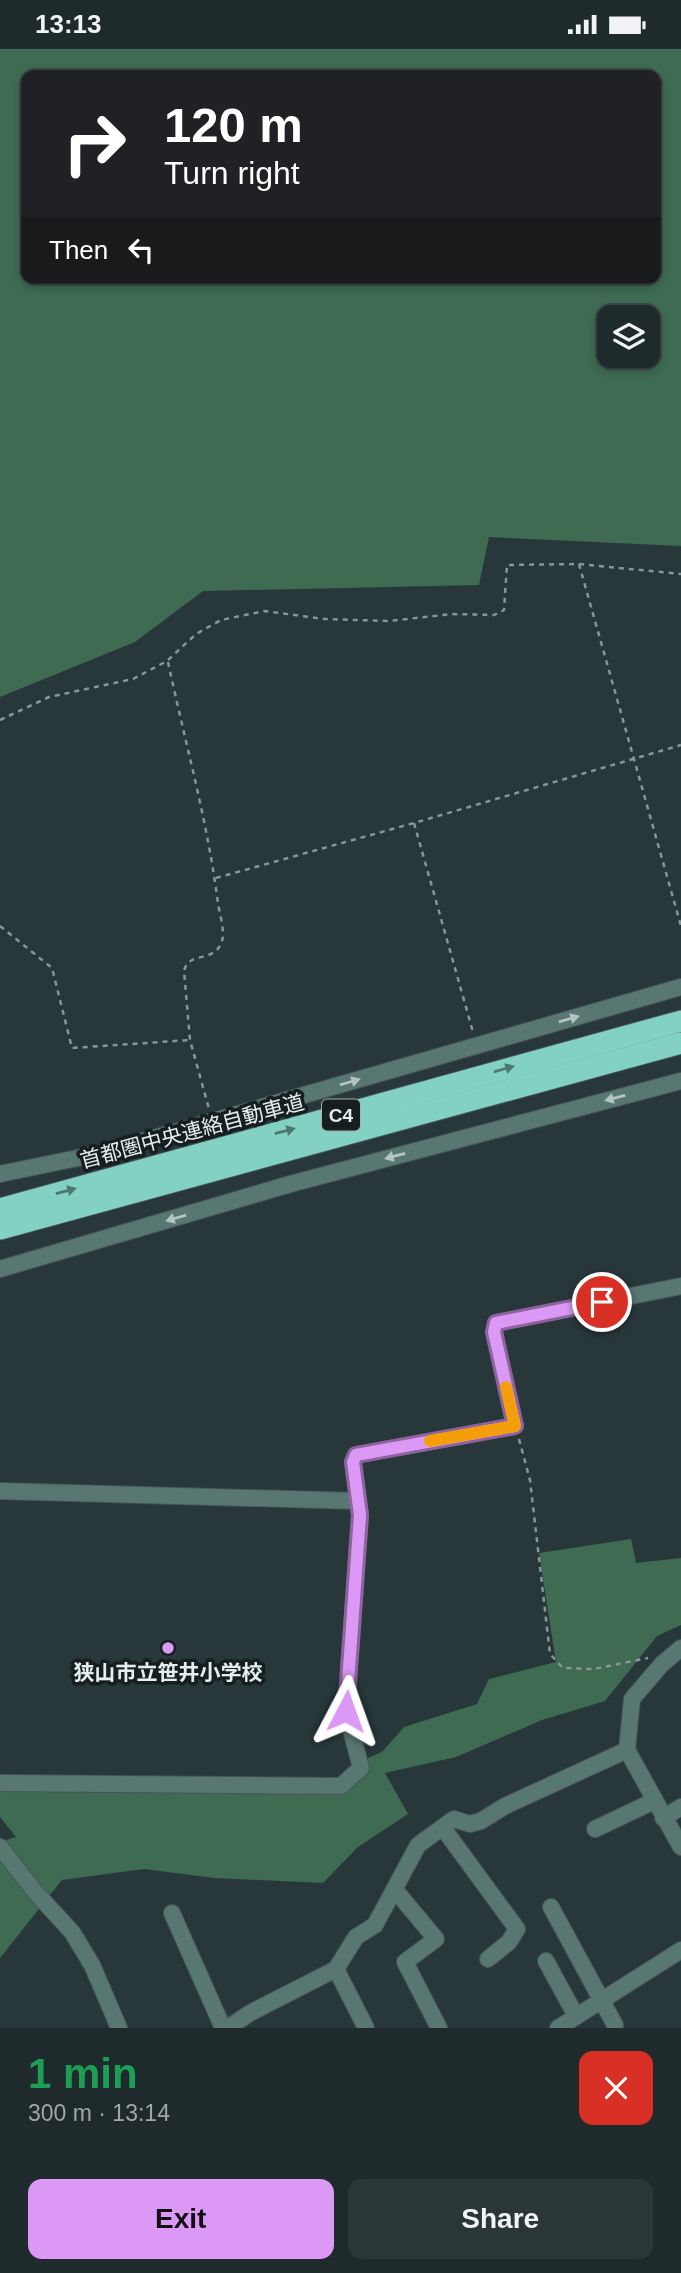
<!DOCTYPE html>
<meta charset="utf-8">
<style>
:root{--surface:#1e2a2c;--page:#2b3638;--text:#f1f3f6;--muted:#a1a7a9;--line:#3c4648;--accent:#db99f5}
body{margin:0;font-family:Arial,"Noto Sans JP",sans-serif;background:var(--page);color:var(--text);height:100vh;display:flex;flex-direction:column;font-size:26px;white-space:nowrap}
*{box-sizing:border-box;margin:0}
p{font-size:23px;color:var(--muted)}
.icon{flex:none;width:38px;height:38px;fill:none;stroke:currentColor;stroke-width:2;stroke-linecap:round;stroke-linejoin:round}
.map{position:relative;height:1979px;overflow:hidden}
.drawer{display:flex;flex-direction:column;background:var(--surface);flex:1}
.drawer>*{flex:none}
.top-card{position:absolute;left:21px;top:21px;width:640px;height:214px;border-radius:14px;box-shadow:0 4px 10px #0003,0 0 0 2px var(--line);background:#202124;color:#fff;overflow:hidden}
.buttons{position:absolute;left:597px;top:256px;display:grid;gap:14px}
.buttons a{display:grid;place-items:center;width:63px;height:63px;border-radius:14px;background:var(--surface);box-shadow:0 4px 10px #0003,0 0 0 2px var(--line);font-size:35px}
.pin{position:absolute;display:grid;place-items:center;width:60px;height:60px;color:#fff;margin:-30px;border:4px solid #fff;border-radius:50%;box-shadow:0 2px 7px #0007}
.me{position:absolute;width:77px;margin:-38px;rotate:4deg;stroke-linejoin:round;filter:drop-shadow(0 0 5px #0008)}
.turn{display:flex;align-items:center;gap:24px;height:147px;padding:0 28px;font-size:32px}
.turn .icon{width:91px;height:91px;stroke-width:2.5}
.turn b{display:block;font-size:49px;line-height:60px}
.then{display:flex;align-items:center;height:66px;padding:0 28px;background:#0003;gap:14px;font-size:26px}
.round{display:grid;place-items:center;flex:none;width:74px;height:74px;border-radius:14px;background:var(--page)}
.summary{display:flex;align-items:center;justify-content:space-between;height:119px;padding:0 28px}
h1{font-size:42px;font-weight:700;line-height:52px;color:#1e9e55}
.action{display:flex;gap:14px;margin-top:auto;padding:14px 28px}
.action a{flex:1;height:80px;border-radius:14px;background:var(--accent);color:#111;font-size:28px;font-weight:700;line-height:80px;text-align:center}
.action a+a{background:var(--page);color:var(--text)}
.status{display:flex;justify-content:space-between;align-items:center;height:49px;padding:0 35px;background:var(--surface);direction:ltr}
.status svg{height:19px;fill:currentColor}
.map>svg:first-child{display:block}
.green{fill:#3e6b51;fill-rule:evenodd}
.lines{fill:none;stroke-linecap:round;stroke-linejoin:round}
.minor-casing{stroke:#465557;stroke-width:18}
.highway-casing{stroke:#465557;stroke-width:23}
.path{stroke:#899697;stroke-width:2.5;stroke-dasharray:5 5;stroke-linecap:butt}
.minor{stroke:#587771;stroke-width:16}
.highway{stroke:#82d1c2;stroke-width:21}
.oneway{fill:#b3c4c2}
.oneway2{fill:#4c7870}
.route-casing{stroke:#8e639f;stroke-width:18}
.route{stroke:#db99f5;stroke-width:12}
.slow{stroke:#f59e0b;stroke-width:12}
.poi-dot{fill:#db99f5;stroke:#171e1f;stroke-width:2.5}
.labels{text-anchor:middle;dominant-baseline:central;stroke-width:7;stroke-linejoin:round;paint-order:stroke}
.shield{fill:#171e1f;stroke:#a6b0b0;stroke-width:2}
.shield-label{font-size:19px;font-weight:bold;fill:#e4eeee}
.street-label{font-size:21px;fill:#e4eeee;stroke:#171e1f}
.poi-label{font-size:21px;font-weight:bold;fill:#e4eeee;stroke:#171e1f}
</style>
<div class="status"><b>13:13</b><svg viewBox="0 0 49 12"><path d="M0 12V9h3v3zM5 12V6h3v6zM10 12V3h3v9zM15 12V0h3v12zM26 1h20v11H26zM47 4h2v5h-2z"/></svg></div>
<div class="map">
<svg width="681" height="1979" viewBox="0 0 681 1979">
<rect width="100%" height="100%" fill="#28383a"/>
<g class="green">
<path d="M0,0H681V497L489,488L479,536L203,542L135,593L0,648ZM26,26H656V229H26ZM609,268H648V306H609Z"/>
<path d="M631,1490L636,1514L681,1509V1576L657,1587L605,1652L542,1671L456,1708L385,1724L408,1765L358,1798L323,1834L214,1829L144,1820L62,1831L0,1909V1793L16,1788L0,1768V1741L346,1731L354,1715L382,1703L404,1678L477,1655L489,1630L556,1613L539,1504Z"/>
</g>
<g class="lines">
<g class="minor-casing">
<g id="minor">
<path d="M0,1125L102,1104L681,938"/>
<path d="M0,1220L294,1134L681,1032"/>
<path d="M0,1442L358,1452"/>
<path d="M681,1599L662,1615L632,1650L627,1701L681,1798"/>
<path d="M0,1734L341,1737L361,1719L346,1662L360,1466L353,1413L356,1406L515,1377L494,1283L496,1274L681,1237"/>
<path d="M663,1769L681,1758"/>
<path d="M443,1779L517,1880L509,1893L488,1910"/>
<path d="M595,1780L654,1752"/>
<path d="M0,1798L36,1844L72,1883L92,1916L119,1979"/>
<path d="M395,1841L436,1890L405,1913L439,1979"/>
<path d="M551,1858L615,1976"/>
<path d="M172,1864L223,1979"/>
<path d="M546,1912L576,1967"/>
<path d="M336,1920L356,1888L375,1876L418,1796L454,1770L470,1775L481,1772L505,1757L627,1701"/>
<path d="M228,1979L250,1964L336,1920L366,1979"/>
<path d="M558,1979L681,1901"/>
</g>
</g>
<g class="highway-casing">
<g id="highway">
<path d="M0,1160L681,972"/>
<path d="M0,1180L681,994"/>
</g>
</g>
<g class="path">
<path d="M579,515L681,877"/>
<path d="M168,613C185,693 208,774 218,855C220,866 225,882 222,892C215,915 189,901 184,922L190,991L209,1060"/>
<path d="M0,671L49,648L133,630L167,612L196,585L221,571L265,562L324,570L389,572L452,565L494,566L504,561L507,516L579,515L681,525"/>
<path d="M414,774L473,983"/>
<path d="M216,829L414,774L681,696"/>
<path d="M0,877L52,919L72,999L190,991"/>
<path d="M519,1390L530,1431L550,1605L563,1619L594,1620L648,1609"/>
</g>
<use href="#minor" class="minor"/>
<use href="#highway" class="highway"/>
</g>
<defs><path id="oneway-solid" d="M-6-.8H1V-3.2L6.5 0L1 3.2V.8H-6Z" transform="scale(1.75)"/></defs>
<g class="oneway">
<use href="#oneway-solid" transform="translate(569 970) rotate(-16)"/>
<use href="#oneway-solid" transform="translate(350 1033) rotate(-16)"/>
<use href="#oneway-solid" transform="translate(615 1049) rotate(166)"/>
<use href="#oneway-solid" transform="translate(395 1107) rotate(165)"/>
<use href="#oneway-solid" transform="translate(176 1169) rotate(164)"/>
</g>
<g class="oneway2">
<use href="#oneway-solid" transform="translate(504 1020) rotate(-16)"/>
<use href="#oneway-solid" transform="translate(285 1082) rotate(-15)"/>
<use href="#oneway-solid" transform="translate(66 1142) rotate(-15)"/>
</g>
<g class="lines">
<g class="route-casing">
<path id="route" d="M346,1662L360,1466L353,1413L356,1406L515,1377L494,1283L496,1274L602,1253"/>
</g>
<use href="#route" class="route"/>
<path class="slow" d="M430,1392L515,1377L506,1338"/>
</g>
<circle class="poi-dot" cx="168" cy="1599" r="7"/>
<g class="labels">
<rect class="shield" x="322" y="1050.5" width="38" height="31" rx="5"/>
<g class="shield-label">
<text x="341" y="1066">C4</text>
</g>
<g class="street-label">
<text transform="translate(192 1082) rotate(-15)">首都圏中央連絡自動車道</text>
</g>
<g class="poi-label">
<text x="168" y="1623">狭山市立笹井小学校</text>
</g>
</g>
</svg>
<div class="buttons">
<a><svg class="icon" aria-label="layers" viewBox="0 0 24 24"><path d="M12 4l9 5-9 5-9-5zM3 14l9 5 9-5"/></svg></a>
</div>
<div class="pin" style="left:602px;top:1253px;background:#d93025"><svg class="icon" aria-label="arrive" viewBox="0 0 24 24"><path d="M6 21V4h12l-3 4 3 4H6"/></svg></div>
<svg class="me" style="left:346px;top:1662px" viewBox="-20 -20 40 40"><path d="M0-17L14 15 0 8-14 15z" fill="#db99f5" stroke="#fff" stroke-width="4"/></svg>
<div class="top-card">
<div class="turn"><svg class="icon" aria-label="right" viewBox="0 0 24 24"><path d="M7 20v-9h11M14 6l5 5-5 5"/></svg><div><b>120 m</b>Turn right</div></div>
<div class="then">Then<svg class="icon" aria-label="left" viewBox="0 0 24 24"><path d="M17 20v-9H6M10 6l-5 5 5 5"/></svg></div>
</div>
</div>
<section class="drawer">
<div class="summary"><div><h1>1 min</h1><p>300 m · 13:14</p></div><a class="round" style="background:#d93025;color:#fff"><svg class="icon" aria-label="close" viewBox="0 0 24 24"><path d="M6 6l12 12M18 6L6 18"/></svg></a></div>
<div class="action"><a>Exit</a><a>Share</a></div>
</section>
